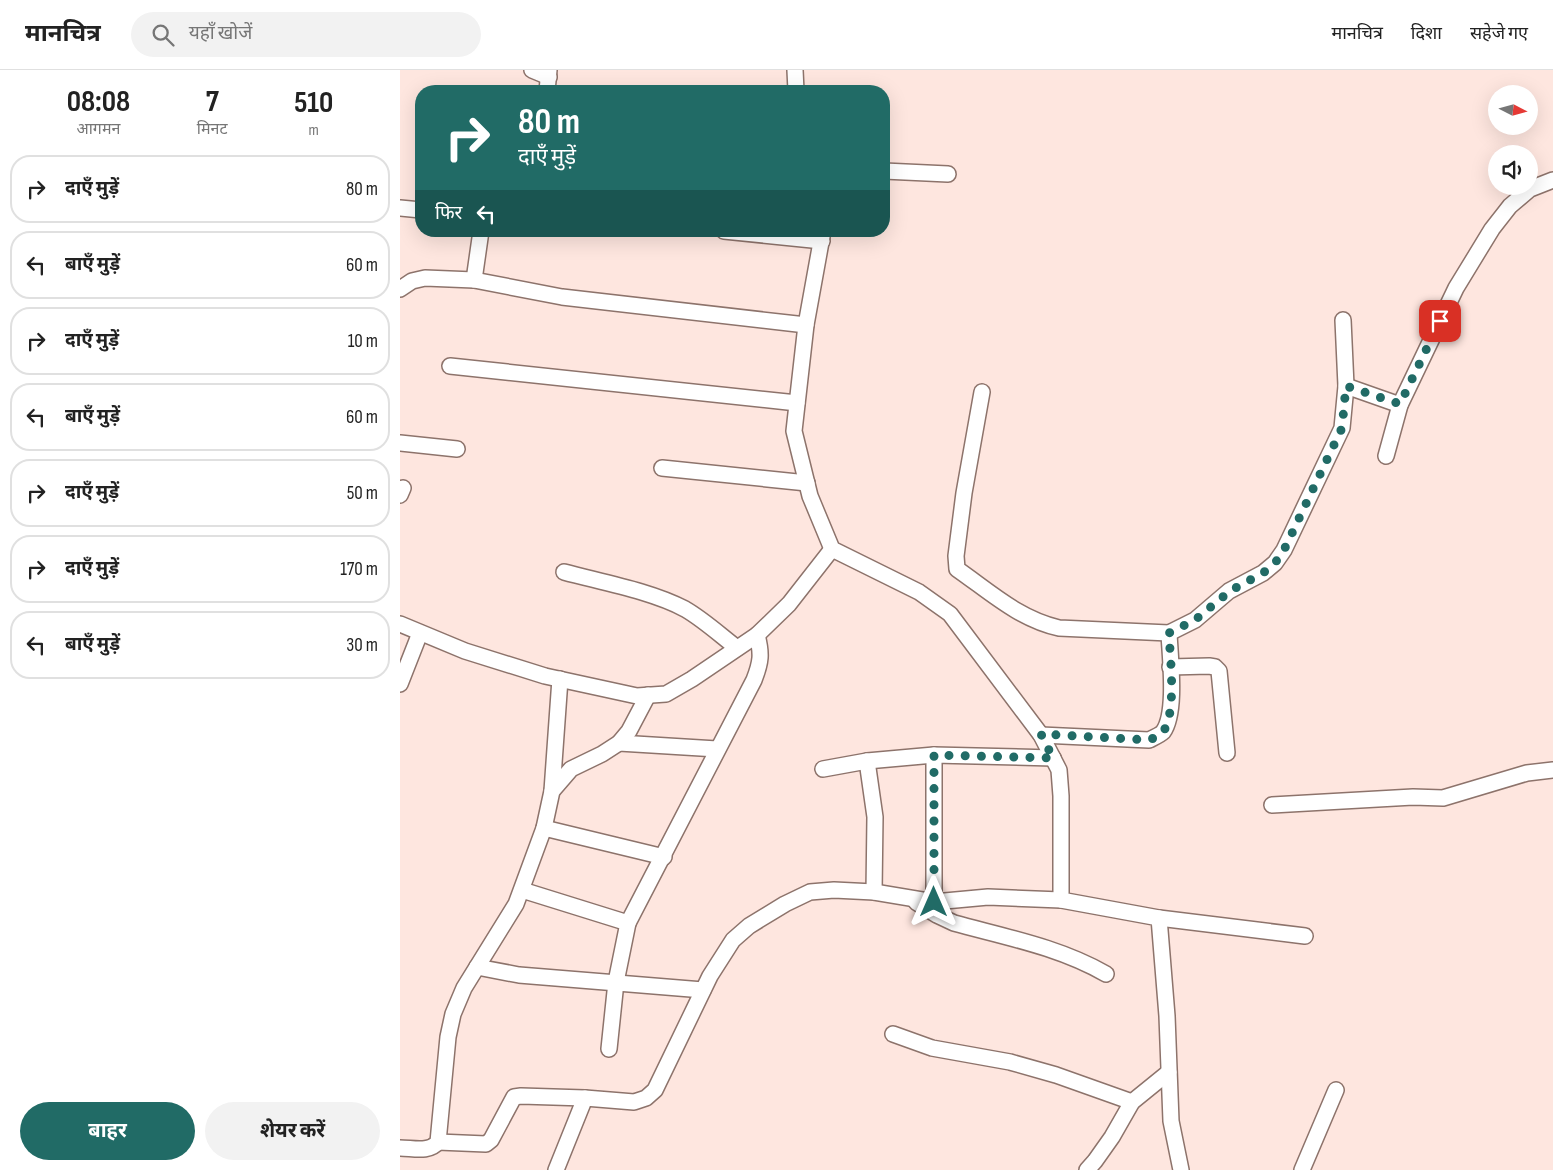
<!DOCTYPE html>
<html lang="hi">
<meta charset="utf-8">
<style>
:root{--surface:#fff;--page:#f2f2f2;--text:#222;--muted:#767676;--line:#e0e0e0;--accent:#216b66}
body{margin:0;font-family:"Sofia Sans Condensed","Noto Sans Devanagari",sans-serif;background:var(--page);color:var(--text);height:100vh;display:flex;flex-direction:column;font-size:19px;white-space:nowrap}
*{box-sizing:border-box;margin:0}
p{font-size:16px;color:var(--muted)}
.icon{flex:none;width:28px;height:28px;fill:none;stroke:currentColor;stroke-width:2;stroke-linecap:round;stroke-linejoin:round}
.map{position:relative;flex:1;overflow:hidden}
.side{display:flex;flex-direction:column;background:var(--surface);width:400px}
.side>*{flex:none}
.banner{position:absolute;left:15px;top:15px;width:475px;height:152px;border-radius:20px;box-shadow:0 5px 20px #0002;background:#216b66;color:#fff;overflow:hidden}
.needle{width:32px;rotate:96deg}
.tools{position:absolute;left:1088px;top:15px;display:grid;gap:10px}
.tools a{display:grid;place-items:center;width:50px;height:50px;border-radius:50%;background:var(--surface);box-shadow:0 5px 20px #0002;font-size:25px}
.pin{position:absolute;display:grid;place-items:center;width:42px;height:42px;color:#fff;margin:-21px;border-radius:10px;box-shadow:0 2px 8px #0006}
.me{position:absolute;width:55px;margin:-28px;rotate:0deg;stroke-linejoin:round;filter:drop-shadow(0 0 4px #0008)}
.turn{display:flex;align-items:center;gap:18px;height:105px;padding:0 20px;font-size:22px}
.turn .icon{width:65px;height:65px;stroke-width:2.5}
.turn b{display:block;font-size:35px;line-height:42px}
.then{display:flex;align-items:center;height:48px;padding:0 20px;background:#0003;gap:10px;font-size:19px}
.eta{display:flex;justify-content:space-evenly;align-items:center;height:85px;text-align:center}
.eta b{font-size:30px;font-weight:700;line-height:35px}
.cta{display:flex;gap:10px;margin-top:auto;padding:10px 20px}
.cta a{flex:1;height:58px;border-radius:30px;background:var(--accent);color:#fff;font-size:20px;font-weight:700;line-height:58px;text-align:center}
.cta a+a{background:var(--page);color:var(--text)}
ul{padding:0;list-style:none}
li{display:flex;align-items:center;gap:15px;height:68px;margin:0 10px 8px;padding:0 10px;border:2px solid var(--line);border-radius:20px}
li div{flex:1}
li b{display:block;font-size:19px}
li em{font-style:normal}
header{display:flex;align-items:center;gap:30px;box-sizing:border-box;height:70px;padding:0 25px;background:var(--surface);border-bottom:1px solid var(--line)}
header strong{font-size:24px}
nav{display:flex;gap:28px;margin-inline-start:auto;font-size:18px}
.search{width:350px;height:45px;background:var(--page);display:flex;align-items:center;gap:12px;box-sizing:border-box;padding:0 18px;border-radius:28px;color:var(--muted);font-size:19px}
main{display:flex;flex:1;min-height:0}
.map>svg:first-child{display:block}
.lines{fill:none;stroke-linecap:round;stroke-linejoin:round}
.street-casing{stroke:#8d736b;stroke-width:18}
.street{stroke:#fff;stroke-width:15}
.route{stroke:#216b66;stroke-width:9;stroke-dasharray:0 16.2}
</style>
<header>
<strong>मानचित्र</strong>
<div class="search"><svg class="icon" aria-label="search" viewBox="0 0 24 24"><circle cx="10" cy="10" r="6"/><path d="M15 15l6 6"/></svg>यहाँ खोजें</div>
<nav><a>मानचित्र</a><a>दिशा</a><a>सहेजे गए</a></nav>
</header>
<main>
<section class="side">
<div class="eta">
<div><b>08:08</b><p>आगमन</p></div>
<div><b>7</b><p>मिनट</p></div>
<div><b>510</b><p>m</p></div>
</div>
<ul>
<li><svg class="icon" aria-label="right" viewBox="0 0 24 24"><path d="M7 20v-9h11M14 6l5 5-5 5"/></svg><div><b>दाएँ मुड़ें</b></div><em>80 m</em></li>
<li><svg class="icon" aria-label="left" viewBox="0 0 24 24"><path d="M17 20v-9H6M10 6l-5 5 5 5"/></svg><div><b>बाएँ मुड़ें</b></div><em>60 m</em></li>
<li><svg class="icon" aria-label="right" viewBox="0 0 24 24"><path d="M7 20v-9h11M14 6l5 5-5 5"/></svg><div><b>दाएँ मुड़ें</b></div><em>10 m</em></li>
<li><svg class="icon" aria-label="left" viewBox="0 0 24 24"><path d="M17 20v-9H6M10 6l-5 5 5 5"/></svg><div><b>बाएँ मुड़ें</b></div><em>60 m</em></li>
<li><svg class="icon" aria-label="right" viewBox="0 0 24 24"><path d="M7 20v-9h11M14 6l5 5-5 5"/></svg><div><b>दाएँ मुड़ें</b></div><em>50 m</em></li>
<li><svg class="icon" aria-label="right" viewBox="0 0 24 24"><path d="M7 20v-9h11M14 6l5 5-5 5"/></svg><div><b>दाएँ मुड़ें</b></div><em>170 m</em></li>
<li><svg class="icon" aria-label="left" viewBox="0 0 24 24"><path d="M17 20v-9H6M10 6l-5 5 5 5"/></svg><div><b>बाएँ मुड़ें</b></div><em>30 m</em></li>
</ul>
<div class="cta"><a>बाहर</a><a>शेयर करें</a></div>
</section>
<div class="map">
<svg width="1153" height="1100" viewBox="0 0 1153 1100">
<rect width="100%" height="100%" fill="#fee6df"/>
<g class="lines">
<g class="street-casing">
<g id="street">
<path d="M132,0L149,7"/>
<path d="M395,0L396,21"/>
<path d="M147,21L149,0"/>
<path d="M484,101L548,104"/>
<path d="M0,138L21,140"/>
<path d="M324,161L422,171"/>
<path d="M423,161L406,255L394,361L410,426L432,479L519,522L550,544L641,665L659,700L661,726V830L759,848L767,946L771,1051L781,1100"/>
<path d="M74,210L81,161"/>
<path d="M0,219L12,211L25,208L74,210L162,227L406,255"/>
<path d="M50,296L397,333"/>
<path d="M946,316L1000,335"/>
<path d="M582,322L564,423L556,486L557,499C590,522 619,549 659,558L769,563L795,550L829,521L863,503L875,493L884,480L942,358L946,316L943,250"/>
<path d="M0,373L57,379"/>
<path d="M986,386L1000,335L1056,218L1092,159L1110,136L1130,119L1153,110"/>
<path d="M262,398L407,413"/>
<path d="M0,425L3,418"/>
<path d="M164,502C201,512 251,521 285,539C304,550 320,565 337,578"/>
<path d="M0,554L65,581L145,606L237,626L266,624L292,609L357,565L389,534L432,479"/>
<path d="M770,597L809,596L815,597L819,601L827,683"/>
<path d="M0,614L20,563"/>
<path d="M641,665L749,670C753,668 760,665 763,662C777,643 770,587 769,563"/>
<path d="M219,673L317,679"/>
<path d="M467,691L475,747L474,822"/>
<path d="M423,699L467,691L534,685L653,688"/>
<path d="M152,721L160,609"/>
<path d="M872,735L1013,727L1043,728L1127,703L1153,700"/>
<path d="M144,758L264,787"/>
<path d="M122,820L228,853L354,610C361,592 362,584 357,565"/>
<path d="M516,832L537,845L554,853C605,867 659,877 706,904"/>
<path d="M534,832V685"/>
<path d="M759,848L905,866"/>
<path d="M77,897L119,905L303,920"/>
<path d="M493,964L532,978L610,992L656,1005L732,1032"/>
<path d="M209,979L216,912L228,853"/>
<path d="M38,1072L86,1074L91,1070L114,1027L121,1026L185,1028L234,1032L246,1028L255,1020L310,906L333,870L349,856L385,834L410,822L434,820L474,822L534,832L588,827L661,830"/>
<path d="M0,1078C13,1078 29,1083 38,1072L48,967L53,944L64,918L116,834L144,758L152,721L171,699L202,684L219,673L229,661L248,625"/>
<path d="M156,1100L185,1028"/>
<path d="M687,1100L695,1091L712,1067L732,1032L769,1002"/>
<path d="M902,1100L936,1020"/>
</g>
</g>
<use href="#street" class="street"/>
</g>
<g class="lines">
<path class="route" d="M534,832V685L653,688L641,664L749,670C754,668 760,665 763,662C777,642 770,588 769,563L795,550L830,521L863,503L875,493L884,480L942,358L946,316L1000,334L1040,251"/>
</g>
</svg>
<div class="tools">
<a><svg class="needle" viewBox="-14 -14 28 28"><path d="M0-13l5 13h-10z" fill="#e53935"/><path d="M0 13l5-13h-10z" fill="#767676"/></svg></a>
<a><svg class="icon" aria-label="sound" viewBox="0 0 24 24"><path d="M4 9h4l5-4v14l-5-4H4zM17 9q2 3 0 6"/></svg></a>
</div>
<div class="pin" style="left:1040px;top:251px;background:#d93025"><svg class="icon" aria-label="arrive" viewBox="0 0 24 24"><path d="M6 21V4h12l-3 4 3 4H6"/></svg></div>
<svg class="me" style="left:534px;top:832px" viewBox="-20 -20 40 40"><path d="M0-17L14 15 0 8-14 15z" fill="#216b66" stroke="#fff" stroke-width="4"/></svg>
<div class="banner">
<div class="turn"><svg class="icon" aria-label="right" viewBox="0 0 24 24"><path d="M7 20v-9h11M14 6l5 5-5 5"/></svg><div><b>80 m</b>दाएँ मुड़ें</div></div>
<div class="then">फिर<svg class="icon" aria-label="left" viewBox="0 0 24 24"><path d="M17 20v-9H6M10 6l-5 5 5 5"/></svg></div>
</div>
</div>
</main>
